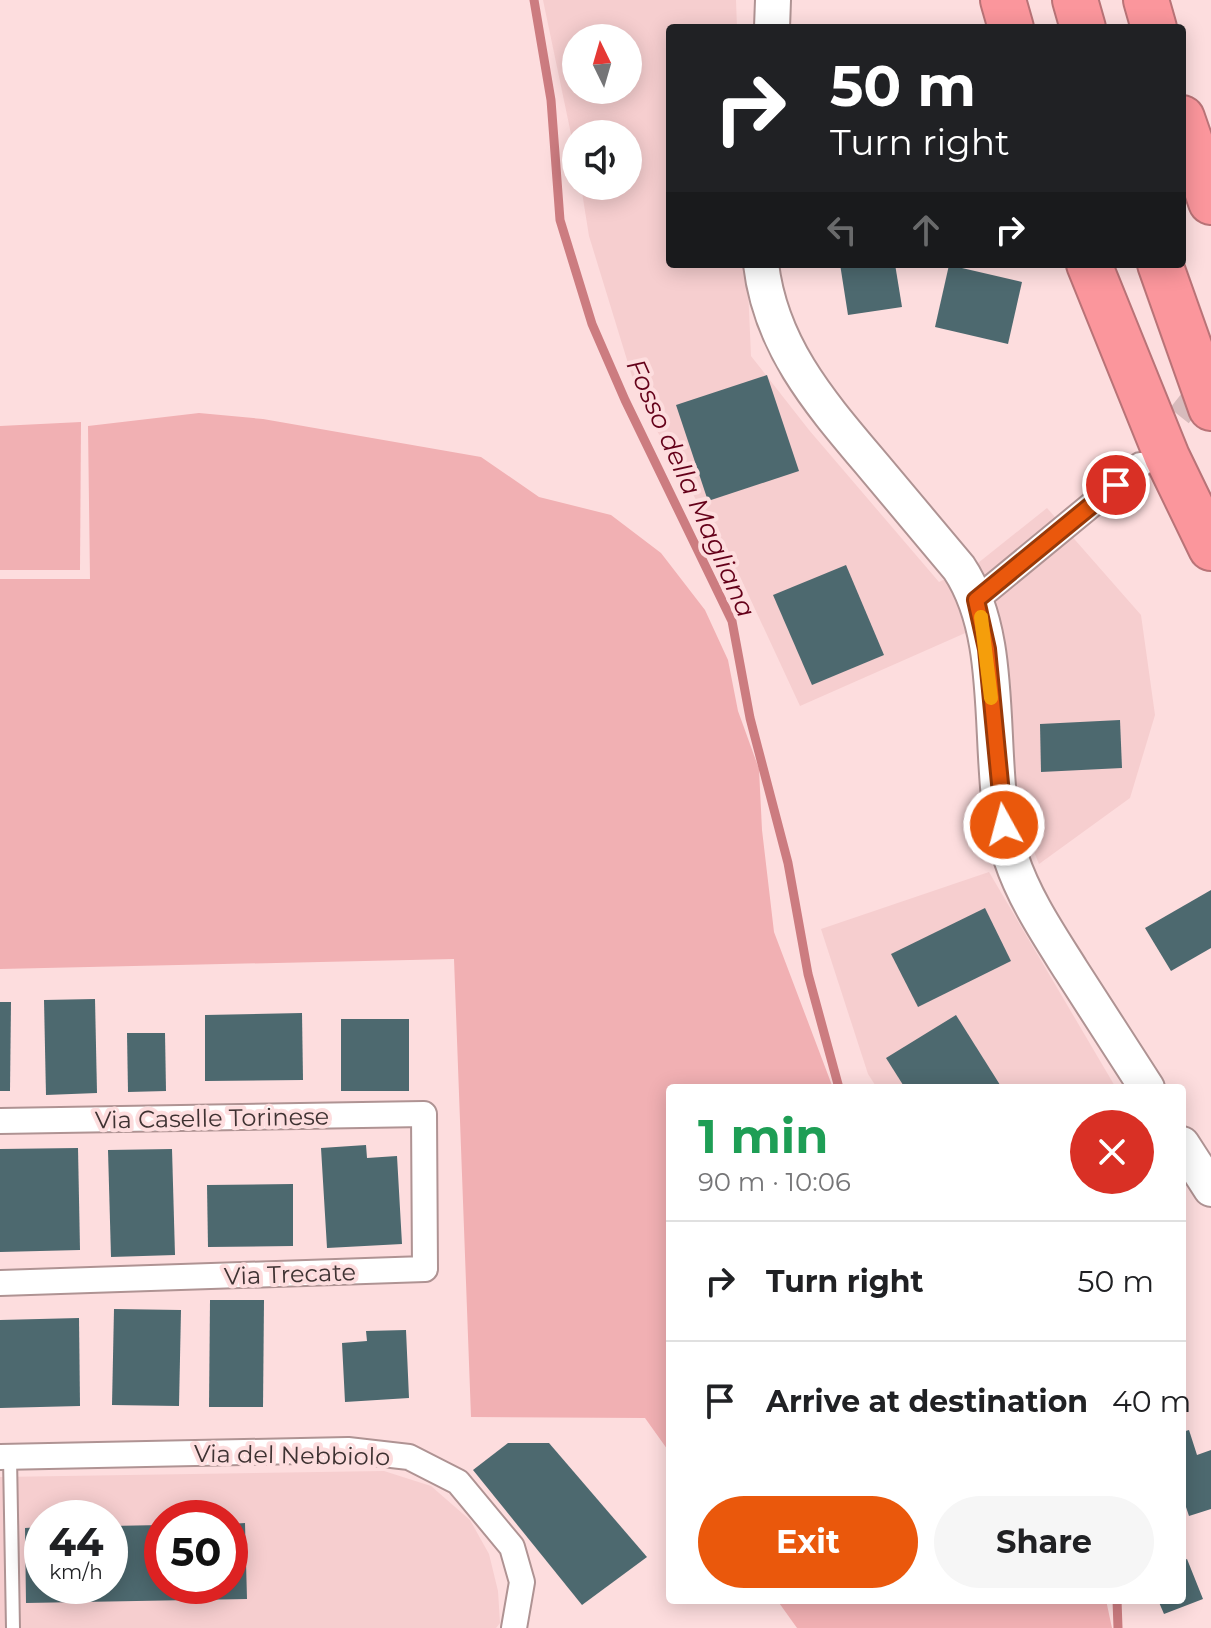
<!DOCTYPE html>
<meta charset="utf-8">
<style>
:root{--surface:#fff;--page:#f6f6f6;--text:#202124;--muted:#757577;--line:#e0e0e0;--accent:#ea580c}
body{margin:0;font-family:Montserrat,sans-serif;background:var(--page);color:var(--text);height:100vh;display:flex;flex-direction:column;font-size:30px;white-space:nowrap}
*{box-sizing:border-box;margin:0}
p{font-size:26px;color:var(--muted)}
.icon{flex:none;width:44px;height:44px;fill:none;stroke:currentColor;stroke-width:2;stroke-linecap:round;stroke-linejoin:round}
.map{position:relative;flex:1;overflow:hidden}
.panel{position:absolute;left:666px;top:1084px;width:520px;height:520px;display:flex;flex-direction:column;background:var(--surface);border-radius:8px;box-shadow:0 4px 20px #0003}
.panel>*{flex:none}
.banner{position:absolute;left:666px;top:24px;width:520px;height:244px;border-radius:8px;box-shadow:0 4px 20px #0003;background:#202124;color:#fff;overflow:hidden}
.needle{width:52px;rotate:355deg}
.fabs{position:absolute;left:562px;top:24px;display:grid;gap:16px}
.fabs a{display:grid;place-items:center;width:80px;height:80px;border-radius:50%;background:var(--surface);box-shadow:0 4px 20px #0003;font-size:40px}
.speed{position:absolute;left:24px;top:1500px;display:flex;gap:16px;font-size:40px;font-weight:700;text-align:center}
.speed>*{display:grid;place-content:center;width:104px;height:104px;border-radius:50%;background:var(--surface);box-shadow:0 4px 20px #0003;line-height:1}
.speed small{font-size:20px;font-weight:400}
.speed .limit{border:12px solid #d22;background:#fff;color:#111}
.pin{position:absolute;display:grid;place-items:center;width:68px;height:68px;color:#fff;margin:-34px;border:4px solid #fff;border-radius:50%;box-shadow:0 2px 8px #0007}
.me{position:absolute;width:88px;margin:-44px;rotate:353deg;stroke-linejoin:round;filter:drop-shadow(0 0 6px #0008)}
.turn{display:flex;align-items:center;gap:28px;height:168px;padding:0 32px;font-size:36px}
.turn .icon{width:104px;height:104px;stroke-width:2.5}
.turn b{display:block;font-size:56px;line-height:68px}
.lanes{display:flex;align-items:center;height:76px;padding:0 32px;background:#0003;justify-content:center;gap:40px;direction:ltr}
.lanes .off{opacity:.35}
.round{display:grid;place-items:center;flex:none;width:84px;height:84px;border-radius:42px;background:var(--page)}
.overview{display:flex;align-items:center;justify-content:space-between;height:136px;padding:0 32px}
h1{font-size:48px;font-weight:700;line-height:60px;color:#1e9e55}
.action{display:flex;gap:16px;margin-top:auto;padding:16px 32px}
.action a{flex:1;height:92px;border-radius:48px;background:var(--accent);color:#fff;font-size:32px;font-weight:700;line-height:92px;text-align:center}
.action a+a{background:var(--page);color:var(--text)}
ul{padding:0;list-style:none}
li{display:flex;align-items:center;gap:24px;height:120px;padding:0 32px;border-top:2px solid var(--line)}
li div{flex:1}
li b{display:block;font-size:30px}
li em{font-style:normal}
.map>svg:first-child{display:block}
.built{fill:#f6cecf;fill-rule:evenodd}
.green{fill:#f1b0b3}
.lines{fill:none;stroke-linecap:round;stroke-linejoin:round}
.stream{stroke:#cc7c80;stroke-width:9}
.building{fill:#4d696f}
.street-tunnel{stroke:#d7bbbc;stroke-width:24;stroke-dasharray:24 12;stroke-linecap:butt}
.lane-casing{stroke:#af9393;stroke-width:16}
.street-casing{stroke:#af9393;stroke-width:28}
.secondary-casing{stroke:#af9393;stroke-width:38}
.highway-casing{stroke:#b97377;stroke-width:48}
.lane{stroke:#fff;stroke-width:12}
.street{stroke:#fff;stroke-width:24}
.secondary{stroke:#fff;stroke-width:34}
.highway{stroke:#fb969c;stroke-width:44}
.route-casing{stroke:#983908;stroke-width:20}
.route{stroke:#ea580c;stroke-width:14}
.slow{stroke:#f59e0b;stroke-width:14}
.labels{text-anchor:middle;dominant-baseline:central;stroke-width:8;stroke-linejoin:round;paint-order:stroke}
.street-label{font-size:24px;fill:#3e3232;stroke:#fdddde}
.water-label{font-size:26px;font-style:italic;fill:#640019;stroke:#fdddde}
</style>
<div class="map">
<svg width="1211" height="1628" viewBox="0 0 1211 1628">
<rect width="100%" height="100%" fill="#fdddde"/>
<g class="built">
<path d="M543,0H736L737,28H670V264H747L751,356L809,430L939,582L978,563L1047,508L1141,615L1155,715L1130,798L1039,864L1017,809L997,619L800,706L742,581L639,399L589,236L581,186H628V134H576V158ZM576,38H628V90H576Z"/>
<path d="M989,872L1116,1088H877L868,1074L821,929Z"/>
<path d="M384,1471L431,1486L470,1520L489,1554L498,1591L500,1623L496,1628H0V1477ZM42,1518H110V1586H42ZM162,1518H230V1586H162Z"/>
</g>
<g class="green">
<path d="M199,413L263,419L481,457L539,497L611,515L661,553L705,610L728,660L738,711L759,769L762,830L774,932L833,1088H670V1453L645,1418L471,1417L454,959L0,969V579H90L88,426Z"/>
<path d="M81,422L80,570H0V426Z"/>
<path d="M777,1600H1106L1112,1628H797Z"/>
</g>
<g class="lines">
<g class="stream">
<path d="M534,0L551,100L560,220L592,324L625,400L732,621L750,718L788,863L808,974L839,1088"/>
<path d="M1117,1600L1118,1628"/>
</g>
</g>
<g class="building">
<path d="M840,264H895L902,307L848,315Z"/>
<path d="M949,265L1022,282L1008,344L935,327Z"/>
<path d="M767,375L799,471L708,501L676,405Z"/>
<path d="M846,565L884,655L812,685L773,595Z"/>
<path d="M1120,720L1122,768L1041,772L1040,724Z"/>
<path d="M1211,890V948L1171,971L1145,928Z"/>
<path d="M985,908L1011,961L918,1007L891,954Z"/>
<path d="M95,999L97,1093L46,1095L44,1000Z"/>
<path d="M0,1002H11L10,1091H0Z"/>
<path d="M302,1013L303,1080L205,1081V1015Z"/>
<path d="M956,1015L1002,1088H905L886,1058Z"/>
<rect x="341" y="1019" width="68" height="72"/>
<path d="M127,1033H165L166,1091L128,1092Z"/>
<path d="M366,1145L367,1158L397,1156L402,1244L327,1248L321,1148Z"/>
<path d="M78,1148L80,1250L0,1252V1149Z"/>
<path d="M172,1149L175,1255L111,1257L108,1150Z"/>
<path d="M293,1184V1246L208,1247L207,1185Z"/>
<path d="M210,1300H264L263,1407H209Z"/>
<path d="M114,1309L181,1310L179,1406L112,1405Z"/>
<path d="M79,1318L80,1406L0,1408V1320Z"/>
<path d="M406,1330L409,1398L345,1402L342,1343L367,1341L366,1331Z"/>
<path d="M1189,1430L1197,1455L1211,1450V1509L1189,1516L1182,1495V1432Z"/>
<path d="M508,1443H549L647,1557L582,1605L473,1470Z"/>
<path d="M245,1523L247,1599L26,1603L25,1528L42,1527V1586H110V1526L162,1525V1586H230V1524Z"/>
<path d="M1187,1559L1203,1599L1164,1614L1158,1600H1182V1561Z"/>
</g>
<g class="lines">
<path class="street-tunnel" d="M1157,444L1206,382"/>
<g class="lane-casing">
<path id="lane" d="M10,1457L13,1628"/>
</g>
<g class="street-casing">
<g id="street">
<path d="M976,600L1140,465"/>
<path d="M0,1121L424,1114L425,1269L0,1283"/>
<path d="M0,1457L348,1450L409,1457L458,1482L512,1547L522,1582L514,1628"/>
</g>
</g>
<g class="secondary-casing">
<g id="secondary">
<path d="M772,28L773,0"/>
<path d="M761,264C771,349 823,406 876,469C904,502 931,535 959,568C1011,646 982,770 1011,858C1024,898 1049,935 1071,970C1096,1009 1122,1049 1147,1088"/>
<path d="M1182,1144L1211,1189"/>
</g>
</g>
<g class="highway-casing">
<g id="highway">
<path d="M1003,0L1011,28"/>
<path d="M1075,0L1083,28"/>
<path d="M1146,0L1154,28"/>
<path d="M1182,118L1211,202"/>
<path d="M1089,264L1167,457L1211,548"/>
<path d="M1160,264L1211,408"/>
</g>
</g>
<use href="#lane" class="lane"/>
<use href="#street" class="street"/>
<use href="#secondary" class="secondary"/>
<use href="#highway" class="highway"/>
</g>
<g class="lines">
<g class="route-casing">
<path id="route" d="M1004,825L987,649L976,600L1116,485"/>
</g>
<use href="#route" class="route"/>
<path class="slow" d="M981,617L991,698"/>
</g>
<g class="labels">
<g class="street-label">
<text transform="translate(212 1118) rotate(-1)">Via Caselle Torinese</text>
<text transform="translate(290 1274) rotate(-2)">Via Trecate</text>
<text transform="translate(292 1455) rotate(1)">Via del Nebbiolo</text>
</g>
<g class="water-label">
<text transform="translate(691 488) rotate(66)">Fosso della Magliana</text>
</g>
</g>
</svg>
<div class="fabs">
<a><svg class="needle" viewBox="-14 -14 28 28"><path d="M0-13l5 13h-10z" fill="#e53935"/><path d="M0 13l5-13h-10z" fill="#757577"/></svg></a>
<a><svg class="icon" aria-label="sound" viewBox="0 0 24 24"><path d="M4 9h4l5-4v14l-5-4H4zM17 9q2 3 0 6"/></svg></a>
</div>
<div class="speed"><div>44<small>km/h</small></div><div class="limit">50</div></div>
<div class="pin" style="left:1116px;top:485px;background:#d93025"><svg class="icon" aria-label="arrive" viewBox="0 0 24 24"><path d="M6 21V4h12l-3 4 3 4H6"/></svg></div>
<svg class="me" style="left:1004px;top:825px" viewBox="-20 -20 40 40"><circle r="17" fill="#ea580c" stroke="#fff" stroke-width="3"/><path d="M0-11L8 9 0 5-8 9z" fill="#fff"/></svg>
<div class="banner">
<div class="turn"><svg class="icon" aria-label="right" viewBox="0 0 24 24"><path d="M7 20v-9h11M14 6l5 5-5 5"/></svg><div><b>50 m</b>Turn right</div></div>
<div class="lanes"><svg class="icon off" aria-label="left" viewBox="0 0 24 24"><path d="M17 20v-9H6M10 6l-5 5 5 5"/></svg><svg class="icon off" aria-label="ahead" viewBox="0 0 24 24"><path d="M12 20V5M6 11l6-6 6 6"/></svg><svg class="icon" aria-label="right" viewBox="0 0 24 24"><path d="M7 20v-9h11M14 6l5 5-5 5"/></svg></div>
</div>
<section class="panel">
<div class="overview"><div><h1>1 min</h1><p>90 m · 10:06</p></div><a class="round" style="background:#d93025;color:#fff"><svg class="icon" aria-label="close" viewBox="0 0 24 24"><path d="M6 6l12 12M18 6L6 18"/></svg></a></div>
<ul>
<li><svg class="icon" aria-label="right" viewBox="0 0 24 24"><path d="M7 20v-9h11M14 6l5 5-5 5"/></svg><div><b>Turn right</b></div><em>50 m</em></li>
<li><svg class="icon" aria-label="arrive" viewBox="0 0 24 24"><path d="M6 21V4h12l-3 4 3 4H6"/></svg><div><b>Arrive at destination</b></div><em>40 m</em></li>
</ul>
<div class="action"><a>Exit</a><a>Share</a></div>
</section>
</div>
